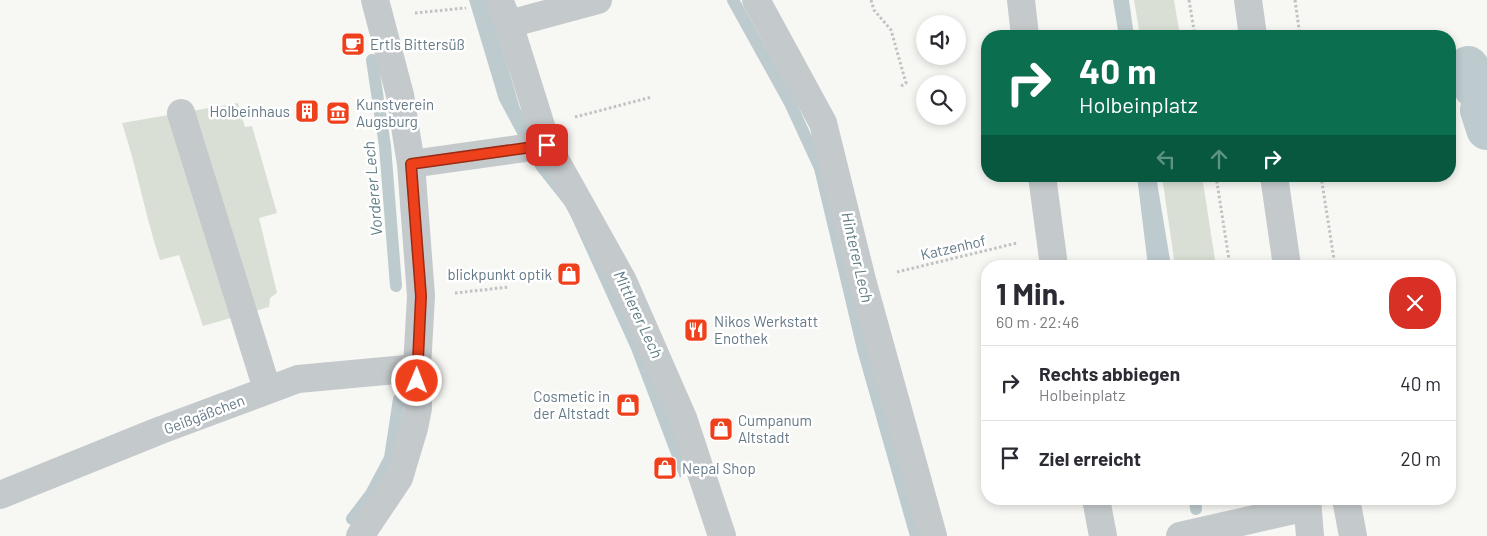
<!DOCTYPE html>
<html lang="de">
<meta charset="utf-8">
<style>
:root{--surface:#fff;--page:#f7f7f7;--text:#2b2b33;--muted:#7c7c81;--line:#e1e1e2}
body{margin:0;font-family:Barlow,sans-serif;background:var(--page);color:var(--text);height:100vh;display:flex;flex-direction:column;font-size:19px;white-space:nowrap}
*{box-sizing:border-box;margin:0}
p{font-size:16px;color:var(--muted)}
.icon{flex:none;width:28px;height:28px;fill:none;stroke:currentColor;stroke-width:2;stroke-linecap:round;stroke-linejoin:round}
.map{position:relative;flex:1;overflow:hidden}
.sheet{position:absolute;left:981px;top:260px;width:475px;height:245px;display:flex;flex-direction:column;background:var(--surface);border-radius:20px;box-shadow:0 2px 8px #0003}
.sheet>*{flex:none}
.top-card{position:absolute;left:981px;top:30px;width:475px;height:152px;border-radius:20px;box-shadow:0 2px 8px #0003;background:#0b6e4f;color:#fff;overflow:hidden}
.fabs{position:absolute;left:916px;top:15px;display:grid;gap:10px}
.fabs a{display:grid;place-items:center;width:50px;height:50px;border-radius:50%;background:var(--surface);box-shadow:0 2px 8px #0003;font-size:25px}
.pin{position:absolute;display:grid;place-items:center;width:42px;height:42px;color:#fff;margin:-21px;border-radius:10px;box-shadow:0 2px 8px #0006}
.me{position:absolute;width:55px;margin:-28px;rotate:1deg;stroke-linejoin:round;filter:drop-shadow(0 0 4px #0008)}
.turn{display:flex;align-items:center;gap:18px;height:105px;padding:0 15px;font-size:22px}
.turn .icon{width:65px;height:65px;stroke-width:2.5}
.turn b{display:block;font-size:35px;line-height:42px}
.lanes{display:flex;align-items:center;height:48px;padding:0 15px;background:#0003;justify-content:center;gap:25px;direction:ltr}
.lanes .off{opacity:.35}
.round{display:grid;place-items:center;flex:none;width:52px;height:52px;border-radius:20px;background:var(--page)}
.headline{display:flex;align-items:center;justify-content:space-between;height:85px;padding:0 15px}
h1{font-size:30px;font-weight:700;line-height:38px}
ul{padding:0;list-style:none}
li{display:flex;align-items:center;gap:15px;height:75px;padding:0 15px;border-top:1px solid var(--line)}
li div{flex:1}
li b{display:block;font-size:19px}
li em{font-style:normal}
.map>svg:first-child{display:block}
.green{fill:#d9dfd4}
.water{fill:#bdcace}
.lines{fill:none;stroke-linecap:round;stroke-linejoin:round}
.stream{stroke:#bdcace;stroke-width:12}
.canal{stroke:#bdcace;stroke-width:42}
.path{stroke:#c0c2c4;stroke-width:3;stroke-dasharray:2.5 2.5;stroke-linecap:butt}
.minor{stroke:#c4c9cc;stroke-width:28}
.route-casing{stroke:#9b2a12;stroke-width:12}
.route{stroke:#ef401c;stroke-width:9}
.labels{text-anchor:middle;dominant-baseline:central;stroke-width:5;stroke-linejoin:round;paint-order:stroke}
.poi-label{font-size:15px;fill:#647987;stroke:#fff;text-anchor:start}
.street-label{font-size:15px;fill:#647987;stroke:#fff}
.water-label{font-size:16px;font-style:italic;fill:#5f7b83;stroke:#fff}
</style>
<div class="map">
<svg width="1487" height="536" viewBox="0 0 1487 536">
<rect width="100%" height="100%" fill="#f7f7f4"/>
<g class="green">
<path d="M1134,0H1174L1180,36H1140Z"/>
<path d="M238,103L245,127L252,126L277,213L259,218L277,293L270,298L269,307L203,326L179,255L160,260C145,215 137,168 122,123Z"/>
<path d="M1162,176H1202L1216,266H1175Z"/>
</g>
<g class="water">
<path d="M469,0H488L520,108L575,204L689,465L680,478L631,349L567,208L536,169L499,100Z"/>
<path d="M1113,0H1129L1134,36H1119Z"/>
<path d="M1137,176H1156L1171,266H1148Z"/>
</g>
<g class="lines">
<g class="stream">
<path d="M733,0L790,103L820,168L863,349L916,536"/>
<path d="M372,60L385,146L396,286"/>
<path d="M1195,499L1196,509"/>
<path d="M352,519L371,494L390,458L399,399"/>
</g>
<g class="canal">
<path d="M1468,67L1474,87"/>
<path d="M1481,110L1487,129"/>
</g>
<g class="path">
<path d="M871,0L874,10L891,30L906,83L901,86"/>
<path d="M1189,0L1195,36"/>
<path d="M1295,0L1300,36"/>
<path d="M415,13L466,8"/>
<path d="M575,117L652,97"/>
<path d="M1216,176L1230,266"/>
<path d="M1321,176L1335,266"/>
<path d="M897,272L1017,243"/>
<path d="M455,293L509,287"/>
</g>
<g class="minor">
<path d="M499,0L509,24L547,145L623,281L683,418L722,536"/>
<path d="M756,0L823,123L862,280L933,536"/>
<path d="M1021,0L1025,36"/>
<path d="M1248,0L1253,36"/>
<path d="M509,24L598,0"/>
<path d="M181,113L267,389"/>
<path d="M411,164L547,145"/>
<path d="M1042,176L1054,266"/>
<path d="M1274,176L1287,266"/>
<path d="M0,495L161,430L298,379L417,368"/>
<path d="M1096,499L1103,536"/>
<path d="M1307,499L1310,536"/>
<path d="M1346,499L1353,536"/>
<path d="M360,536L399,478L414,428L418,408L417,368L421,296L411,164L400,95L375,0"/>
<path d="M1180,536L1307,507"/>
</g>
</g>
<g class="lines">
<g class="route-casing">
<path id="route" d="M417,381L421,296L411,164L547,145"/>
</g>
<use href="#route" class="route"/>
</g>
<defs>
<g id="cafe-square" transform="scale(1.25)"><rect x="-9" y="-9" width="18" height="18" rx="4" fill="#ef401c" stroke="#fff"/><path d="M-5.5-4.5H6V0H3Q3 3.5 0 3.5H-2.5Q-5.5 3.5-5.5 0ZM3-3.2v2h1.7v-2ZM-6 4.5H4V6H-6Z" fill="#fff"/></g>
<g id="building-square" transform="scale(1.25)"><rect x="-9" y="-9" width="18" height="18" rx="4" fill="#ef401c" stroke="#fff"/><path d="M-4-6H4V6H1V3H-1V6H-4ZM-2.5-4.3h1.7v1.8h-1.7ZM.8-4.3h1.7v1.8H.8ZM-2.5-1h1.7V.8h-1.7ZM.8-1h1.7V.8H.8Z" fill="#fff"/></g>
<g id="museum-square" transform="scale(1.25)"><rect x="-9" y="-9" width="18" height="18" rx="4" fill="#ef401c" stroke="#fff"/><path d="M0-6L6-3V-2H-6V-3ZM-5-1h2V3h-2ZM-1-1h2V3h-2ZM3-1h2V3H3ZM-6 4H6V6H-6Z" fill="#fff"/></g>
<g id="shop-square" transform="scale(1.25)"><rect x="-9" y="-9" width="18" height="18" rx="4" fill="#ef401c" stroke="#fff"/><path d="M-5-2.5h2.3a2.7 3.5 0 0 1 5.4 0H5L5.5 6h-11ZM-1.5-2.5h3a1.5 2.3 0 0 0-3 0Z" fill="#fff"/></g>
<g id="restaurant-square" transform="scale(1.25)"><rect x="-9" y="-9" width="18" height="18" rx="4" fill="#ef401c" stroke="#fff"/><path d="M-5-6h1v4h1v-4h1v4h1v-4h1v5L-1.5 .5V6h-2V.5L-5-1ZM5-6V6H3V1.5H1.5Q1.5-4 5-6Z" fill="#fff"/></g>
</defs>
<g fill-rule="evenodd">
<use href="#cafe-square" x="353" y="44"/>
<use href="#building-square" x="307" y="111"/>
<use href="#museum-square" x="338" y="113"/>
<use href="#shop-square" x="569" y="274"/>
<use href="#restaurant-square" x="696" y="330"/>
<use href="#shop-square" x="628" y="405"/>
<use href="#shop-square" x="721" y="429"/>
<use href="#shop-square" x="665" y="468"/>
</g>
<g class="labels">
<g class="poi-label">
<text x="370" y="44">Ertls Bittersüß</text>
<text x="356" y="104">Kunstverein<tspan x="356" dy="17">Augsburg</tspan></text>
<text x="290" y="111" text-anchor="end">Holbeinhaus</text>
<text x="552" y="274" text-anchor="end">blickpunkt optik</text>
<text x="714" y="321">Nikos Werkstatt<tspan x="714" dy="17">Enothek</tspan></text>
<text x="610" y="396" text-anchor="end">Cosmetic in<tspan x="610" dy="17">der Altstadt</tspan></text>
<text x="738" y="420">Cumpanum<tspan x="738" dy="17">Altstadt</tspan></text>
<text x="682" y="468">Nepal Shop</text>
</g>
<g class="street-label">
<text transform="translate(953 247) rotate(-13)">Katzenhof</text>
<text transform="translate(204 414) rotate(-21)">Geißgäßchen</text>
</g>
<g class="water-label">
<text transform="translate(372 189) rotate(-95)">Vorderer Lech</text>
<text transform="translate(858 257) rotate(77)">Hinterer Lech</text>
<text transform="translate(639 314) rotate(65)">Mittlerer Lech</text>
</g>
</g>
</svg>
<div class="fabs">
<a><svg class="icon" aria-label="sound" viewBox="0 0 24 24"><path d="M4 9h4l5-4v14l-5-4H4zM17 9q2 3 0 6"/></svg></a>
<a><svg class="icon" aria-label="search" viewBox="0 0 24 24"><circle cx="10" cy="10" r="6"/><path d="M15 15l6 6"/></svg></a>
</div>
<div class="pin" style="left:547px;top:145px;background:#d93025"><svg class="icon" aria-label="arrive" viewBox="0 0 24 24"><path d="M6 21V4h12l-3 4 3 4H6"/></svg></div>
<svg class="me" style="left:417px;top:381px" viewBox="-20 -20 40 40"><circle r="17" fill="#ef401c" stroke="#fff" stroke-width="3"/><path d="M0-11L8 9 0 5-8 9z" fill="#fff"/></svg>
<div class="top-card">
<div class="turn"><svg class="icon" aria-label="right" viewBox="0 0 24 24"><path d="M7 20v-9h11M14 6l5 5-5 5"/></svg><div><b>40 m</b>Holbeinplatz</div></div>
<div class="lanes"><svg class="icon off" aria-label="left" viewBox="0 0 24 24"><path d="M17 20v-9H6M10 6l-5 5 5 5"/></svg><svg class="icon off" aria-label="ahead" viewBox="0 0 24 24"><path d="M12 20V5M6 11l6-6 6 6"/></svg><svg class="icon" aria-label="right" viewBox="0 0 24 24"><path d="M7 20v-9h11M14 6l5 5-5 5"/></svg></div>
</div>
<section class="sheet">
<div class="headline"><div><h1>1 Min.</h1><p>60 m · 22:46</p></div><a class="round" style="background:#d93025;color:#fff"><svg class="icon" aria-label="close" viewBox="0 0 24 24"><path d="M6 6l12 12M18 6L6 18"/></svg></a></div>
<ul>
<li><svg class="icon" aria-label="right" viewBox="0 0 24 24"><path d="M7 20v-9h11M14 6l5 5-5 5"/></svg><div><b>Rechts abbiegen</b><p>Holbeinplatz</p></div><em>40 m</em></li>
<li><svg class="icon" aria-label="arrive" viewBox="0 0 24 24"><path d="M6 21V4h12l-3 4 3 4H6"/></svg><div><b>Ziel erreicht</b></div><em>20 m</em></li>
</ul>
</section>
</div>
